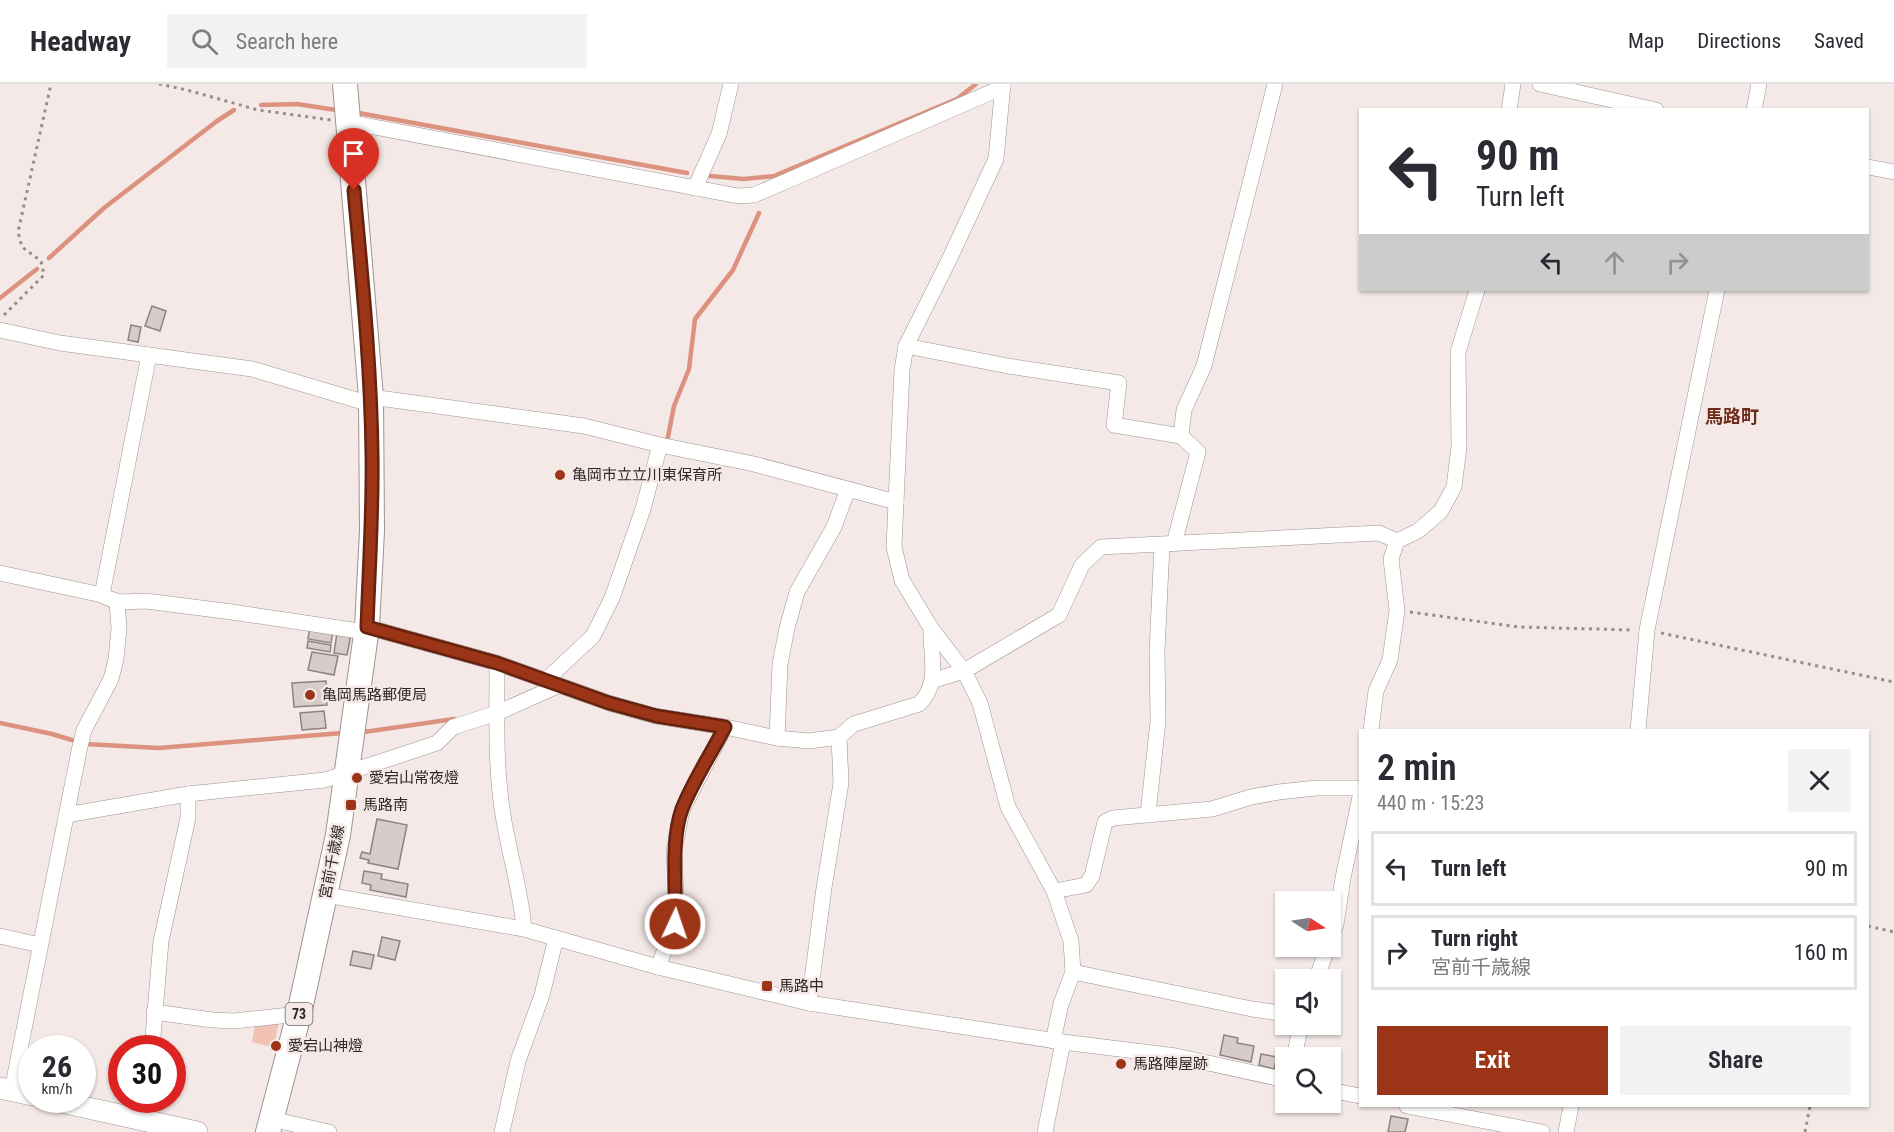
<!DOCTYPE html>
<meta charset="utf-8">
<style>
:root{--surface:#fff;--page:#f2f2f3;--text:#2b2b33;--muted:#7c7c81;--line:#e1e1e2;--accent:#9c3417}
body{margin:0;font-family:"Roboto Condensed","Noto Sans JP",sans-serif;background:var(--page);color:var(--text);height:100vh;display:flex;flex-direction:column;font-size:22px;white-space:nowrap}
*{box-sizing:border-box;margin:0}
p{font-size:20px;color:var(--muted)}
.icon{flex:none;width:33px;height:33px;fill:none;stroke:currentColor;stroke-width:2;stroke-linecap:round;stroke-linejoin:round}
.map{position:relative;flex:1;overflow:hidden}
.details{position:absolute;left:1359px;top:645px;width:510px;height:378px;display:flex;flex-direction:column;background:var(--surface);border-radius:0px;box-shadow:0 2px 4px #0004}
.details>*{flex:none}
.top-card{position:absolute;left:1359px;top:24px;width:510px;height:183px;border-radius:0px;box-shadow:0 2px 4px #0004;background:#fff;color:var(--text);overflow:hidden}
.needle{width:39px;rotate:102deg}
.tools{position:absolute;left:1275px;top:807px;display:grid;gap:12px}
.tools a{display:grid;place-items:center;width:66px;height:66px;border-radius:0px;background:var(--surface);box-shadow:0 2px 4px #0004;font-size:30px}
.speed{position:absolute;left:18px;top:951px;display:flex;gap:12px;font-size:30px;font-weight:700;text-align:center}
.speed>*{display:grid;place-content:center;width:78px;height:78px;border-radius:50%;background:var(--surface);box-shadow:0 2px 4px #0004;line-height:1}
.speed small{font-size:15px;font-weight:400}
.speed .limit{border:9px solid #d22;background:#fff;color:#111}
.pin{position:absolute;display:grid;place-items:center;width:51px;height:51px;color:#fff;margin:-62px -26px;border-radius:50% 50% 50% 0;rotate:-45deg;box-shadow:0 0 6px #0007}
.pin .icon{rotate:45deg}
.me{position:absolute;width:66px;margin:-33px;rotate:3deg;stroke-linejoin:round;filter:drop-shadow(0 0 4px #0008)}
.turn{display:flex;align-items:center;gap:21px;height:126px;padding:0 18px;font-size:27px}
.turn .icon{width:78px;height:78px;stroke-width:2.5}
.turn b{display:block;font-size:42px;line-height:51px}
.lanes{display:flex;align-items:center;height:57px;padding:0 18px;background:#0003;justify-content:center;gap:30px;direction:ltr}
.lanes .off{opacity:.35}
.round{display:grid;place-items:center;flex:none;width:63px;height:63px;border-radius:0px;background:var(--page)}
.headline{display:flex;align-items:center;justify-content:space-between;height:102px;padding:0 18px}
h1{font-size:36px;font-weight:600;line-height:45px}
.cta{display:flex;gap:12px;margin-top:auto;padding:12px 18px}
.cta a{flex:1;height:69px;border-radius:0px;background:var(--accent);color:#fff;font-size:24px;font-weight:600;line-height:69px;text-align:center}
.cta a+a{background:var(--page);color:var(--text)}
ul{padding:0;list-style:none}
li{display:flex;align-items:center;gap:18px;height:75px;margin:0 12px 9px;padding:0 6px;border:3px solid var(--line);border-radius:0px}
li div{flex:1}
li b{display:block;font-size:22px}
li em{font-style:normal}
header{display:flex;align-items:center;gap:36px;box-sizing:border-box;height:84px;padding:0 30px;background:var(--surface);border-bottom:2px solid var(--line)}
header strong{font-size:28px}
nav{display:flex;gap:33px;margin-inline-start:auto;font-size:21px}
.search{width:420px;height:54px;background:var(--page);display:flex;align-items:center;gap:15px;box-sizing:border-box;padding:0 21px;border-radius:0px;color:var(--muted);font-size:22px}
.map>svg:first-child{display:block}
.green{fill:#f2c2b5}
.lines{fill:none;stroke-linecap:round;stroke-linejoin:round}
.stream{stroke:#dc927e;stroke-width:4.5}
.building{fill:#d7ccc9;stroke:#8d8381;stroke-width:1.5}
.street-casing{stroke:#9e9391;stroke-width:16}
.secondary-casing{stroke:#9e9391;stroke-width:22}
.primary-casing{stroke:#9e9391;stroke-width:26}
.path{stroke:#968e8c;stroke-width:3;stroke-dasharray:3 4.5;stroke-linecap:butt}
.street{stroke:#fff;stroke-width:15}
.secondary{stroke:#fff;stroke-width:21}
.primary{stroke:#fff;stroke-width:24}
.route-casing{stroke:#65220f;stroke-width:15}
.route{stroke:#9c3417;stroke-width:10}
.poi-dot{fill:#9c3417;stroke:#f4e9e6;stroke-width:2}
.labels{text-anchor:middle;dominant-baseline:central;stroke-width:5;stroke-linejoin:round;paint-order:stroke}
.shield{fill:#f4e9e6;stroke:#696361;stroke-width:1.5}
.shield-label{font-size:14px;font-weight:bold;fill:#2e2928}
.poi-label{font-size:15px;fill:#2e2928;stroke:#f4e9e6;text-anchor:start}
.street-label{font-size:15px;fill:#2e2928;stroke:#f4e9e6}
.quarter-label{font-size:18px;font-weight:bold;fill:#6e2b19;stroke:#f4e9e6}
</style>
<header>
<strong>Headway</strong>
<div class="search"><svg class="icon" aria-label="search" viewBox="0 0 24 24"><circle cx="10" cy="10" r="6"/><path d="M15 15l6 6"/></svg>Search here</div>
<nav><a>Map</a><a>Directions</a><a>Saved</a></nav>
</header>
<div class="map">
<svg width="1894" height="1048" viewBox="0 0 1894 1048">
<rect width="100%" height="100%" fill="#f4e9e6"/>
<path class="green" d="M279,938L274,964L252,958L255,940Z"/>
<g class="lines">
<g class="stream">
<path d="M261,21L297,20L336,26"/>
<path d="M359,29L687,89"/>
<path d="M710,92L744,95L774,92L957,15L976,0"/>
<path d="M49,174L104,124L217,37L234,26"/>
<path d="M0,214L37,185"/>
<path d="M667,358L674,322L689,285L695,235L733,186L759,129"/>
<path d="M0,639L52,650L85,660L159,664L342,649"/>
<path d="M364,648L454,635"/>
</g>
</g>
<g class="building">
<path d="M152,222L166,227L160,247L145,242Z"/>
<path d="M131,241L141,243L138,258L128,256Z"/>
<path d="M310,543L333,547L331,559L308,555Z"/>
<path d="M337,549L351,551L347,571L334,569Z"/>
<path d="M308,557L331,561L330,568L307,564Z"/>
<path d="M312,568L338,572L334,591L308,586Z"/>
<path d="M326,597L327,621L294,623L292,599Z"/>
<path d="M324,627L326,644L302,646L300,629Z"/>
<path d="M377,735L407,741L398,785L368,779L369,776L360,774L362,768L370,770Z"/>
<path d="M364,787L382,790L381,795L408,800L406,813L370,806L371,801L362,799Z"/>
<path d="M382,853L400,857L395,876L378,872Z"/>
<path d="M353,867L374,871L371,885L350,881Z"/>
<path d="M1224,951L1238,954L1237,959L1254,962L1251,978L1220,971Z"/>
<path d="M1261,970L1277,973L1274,985L1259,981Z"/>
<path d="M1391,1032L1408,1035L1405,1048H1388Z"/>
</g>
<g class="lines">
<g class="street-casing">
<g id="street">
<path d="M1003,0L996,75L949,176L906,262L902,286L894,463L902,496L931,544L964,587L980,619L1008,723L1054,807L1071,857L1073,888L1061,920L1053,957"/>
<path d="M1540,0L1656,26"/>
<path d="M1509,26L1513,0"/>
<path d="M1754,26L1759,0"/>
<path d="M348,38L738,112L754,111L789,96L1003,3"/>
<path d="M1868,83L1894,88"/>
<path d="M695,104L719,50L731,0"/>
<path d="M0,246L60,259L252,285L370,320"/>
<path d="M906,262L1008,282L1119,299L1114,341L1181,352L1198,368L1174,460"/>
<path d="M371,313L584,342L660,361L754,380L896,418"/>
<path d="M1181,352L1184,326L1204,282L1275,0"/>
<path d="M0,489L102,511C120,521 127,517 146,517L232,528L366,548"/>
<path d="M102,511L149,271"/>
<path d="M367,543L497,579L609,619L655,632L725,643L777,654L809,657L839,653L854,640L919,620C941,599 930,571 931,544"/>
<path d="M497,579C497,630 495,682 503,731C509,770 521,806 524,845"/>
<path d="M934,596L964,587L1059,531L1082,481L1101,463L1379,449L1397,457"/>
<path d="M545,597L593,552L612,514L643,425L660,361"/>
<path d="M1371,646L1376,607L1390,576L1397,526L1391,475L1397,457L1418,447L1441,427L1454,403L1459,363L1458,268L1477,206"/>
<path d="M1638,646L1647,546L1717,206"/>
<path d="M777,654L780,580L787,544L797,508L834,443L848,405"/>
<path d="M1148,730L1158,637L1157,567L1162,461"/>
<path d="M66,731L188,710L325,696L437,659L453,643L497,629L560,601"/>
<path d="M1054,807L1086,801L1092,792L1105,738L1113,734L1212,725L1251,713L1279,708L1316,704H1360"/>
<path d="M326,811L524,845L658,883L809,919L1063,958L1176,972L1286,996"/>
<path d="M0,852L40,861"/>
<path d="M1330,856L1336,840L1343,794L1360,713"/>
<path d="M658,883L675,840L676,812L674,767L682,726L725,643"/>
<path d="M1073,888L1252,925L1286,930"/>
<path d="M1316,896L1328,862"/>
<path d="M809,919L824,804L841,699L839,653"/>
<path d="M154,928L212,936L234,937L299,930"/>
<path d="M152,964L161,857L188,734V710"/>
<path d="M1294,974L1301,940"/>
<path d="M12,1006L79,667L84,646L111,595L116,575L119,544L117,518"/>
<path d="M1330,1006L1360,1012"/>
<path d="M1407,1022L1542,1048"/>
<path d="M271,1035L329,1048"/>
<path d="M146,1037L148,1016"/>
<path d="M502,1048L518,977L542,911L556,854"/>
<path d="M1045,1048L1063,958"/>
<path d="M1566,1048L1571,1022"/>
</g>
</g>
<g class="secondary-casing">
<g id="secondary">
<path d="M0,1004L32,1011"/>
<path d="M52,1016L197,1048"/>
</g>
</g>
<g class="primary-casing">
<path id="primary" d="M268,1048L299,930L338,751L367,543L372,447L371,313L345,0"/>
</g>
<g class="path">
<path d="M159,0L187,6L258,26L331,36"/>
<path d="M4,231L44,191L41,177L22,163L18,148L51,0"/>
<path d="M1410,528L1519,543L1633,546"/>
<path d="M1661,549L1894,598"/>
<path d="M1868,842L1894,848"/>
<path d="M1805,1048L1810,1022"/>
</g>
<use href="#street" class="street"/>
<use href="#secondary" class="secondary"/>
<use href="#primary" class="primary"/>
</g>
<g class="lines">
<g class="route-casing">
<path id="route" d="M354,106C362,194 371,282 372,370C373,428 369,485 367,543L497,579L609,619L656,632L725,643C711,670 693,697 682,725C670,758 677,805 675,840"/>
</g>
<use href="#route" class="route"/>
</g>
<g class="poi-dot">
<circle cx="560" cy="391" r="6"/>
<circle cx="310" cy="611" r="6"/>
<circle cx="357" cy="694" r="6"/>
<rect x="345" y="715" width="12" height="12" rx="3"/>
<rect x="761" y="896" width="12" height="12" rx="3"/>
<circle cx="276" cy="962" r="6"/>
<circle cx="1121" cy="980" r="6"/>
</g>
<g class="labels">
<rect class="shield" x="285.5" y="919" width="27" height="22" rx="4.5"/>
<g class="shield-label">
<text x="299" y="930">73</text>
</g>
<g class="poi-label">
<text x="572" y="391">亀岡市立立川東保育所</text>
<text x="322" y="611">亀岡馬路郵便局</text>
<text x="369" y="694">愛宕山常夜燈</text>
<text x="363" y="721">馬路南</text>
<text x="779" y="902">馬路中</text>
<text x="288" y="962">愛宕山神燈</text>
<text x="1133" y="980">馬路陣屋跡</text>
</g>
<g class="street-label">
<text transform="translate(332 778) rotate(-79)">宮前千歳線</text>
</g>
<g class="quarter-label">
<text x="1732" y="332">馬路町</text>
</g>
</g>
</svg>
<div class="tools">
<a><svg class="needle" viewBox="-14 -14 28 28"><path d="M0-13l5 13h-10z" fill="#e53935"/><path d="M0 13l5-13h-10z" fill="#7c7c81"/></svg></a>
<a><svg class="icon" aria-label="sound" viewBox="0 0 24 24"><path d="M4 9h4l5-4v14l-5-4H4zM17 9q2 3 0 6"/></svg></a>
<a><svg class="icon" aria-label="search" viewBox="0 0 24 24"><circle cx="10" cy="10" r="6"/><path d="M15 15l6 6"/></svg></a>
</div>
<div class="speed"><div>26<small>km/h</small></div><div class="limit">30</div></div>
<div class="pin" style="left:354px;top:106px;background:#d93025"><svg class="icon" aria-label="arrive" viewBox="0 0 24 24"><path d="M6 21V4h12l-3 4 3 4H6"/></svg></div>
<svg class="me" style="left:675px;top:840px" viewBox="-20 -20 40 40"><circle r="17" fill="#9c3417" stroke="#fff" stroke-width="3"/><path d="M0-11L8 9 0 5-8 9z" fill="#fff"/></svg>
<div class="top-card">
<div class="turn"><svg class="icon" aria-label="left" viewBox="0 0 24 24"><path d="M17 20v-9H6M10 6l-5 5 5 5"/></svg><div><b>90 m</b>Turn left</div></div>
<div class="lanes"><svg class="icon" aria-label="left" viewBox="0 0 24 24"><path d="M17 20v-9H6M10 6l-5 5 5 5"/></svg><svg class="icon off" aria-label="ahead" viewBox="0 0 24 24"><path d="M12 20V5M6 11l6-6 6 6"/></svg><svg class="icon off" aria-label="right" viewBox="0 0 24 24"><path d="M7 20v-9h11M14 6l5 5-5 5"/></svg></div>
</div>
<section class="details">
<div class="headline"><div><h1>2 min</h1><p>440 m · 15:23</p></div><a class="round"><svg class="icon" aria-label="close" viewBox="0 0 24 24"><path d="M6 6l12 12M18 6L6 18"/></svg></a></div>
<ul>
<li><svg class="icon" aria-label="left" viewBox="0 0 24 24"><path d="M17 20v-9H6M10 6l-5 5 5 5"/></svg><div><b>Turn left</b></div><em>90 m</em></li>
<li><svg class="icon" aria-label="right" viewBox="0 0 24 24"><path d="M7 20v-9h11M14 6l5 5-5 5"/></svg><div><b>Turn right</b><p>宮前千歳線</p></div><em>160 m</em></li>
</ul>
<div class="cta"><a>Exit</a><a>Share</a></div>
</section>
</div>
